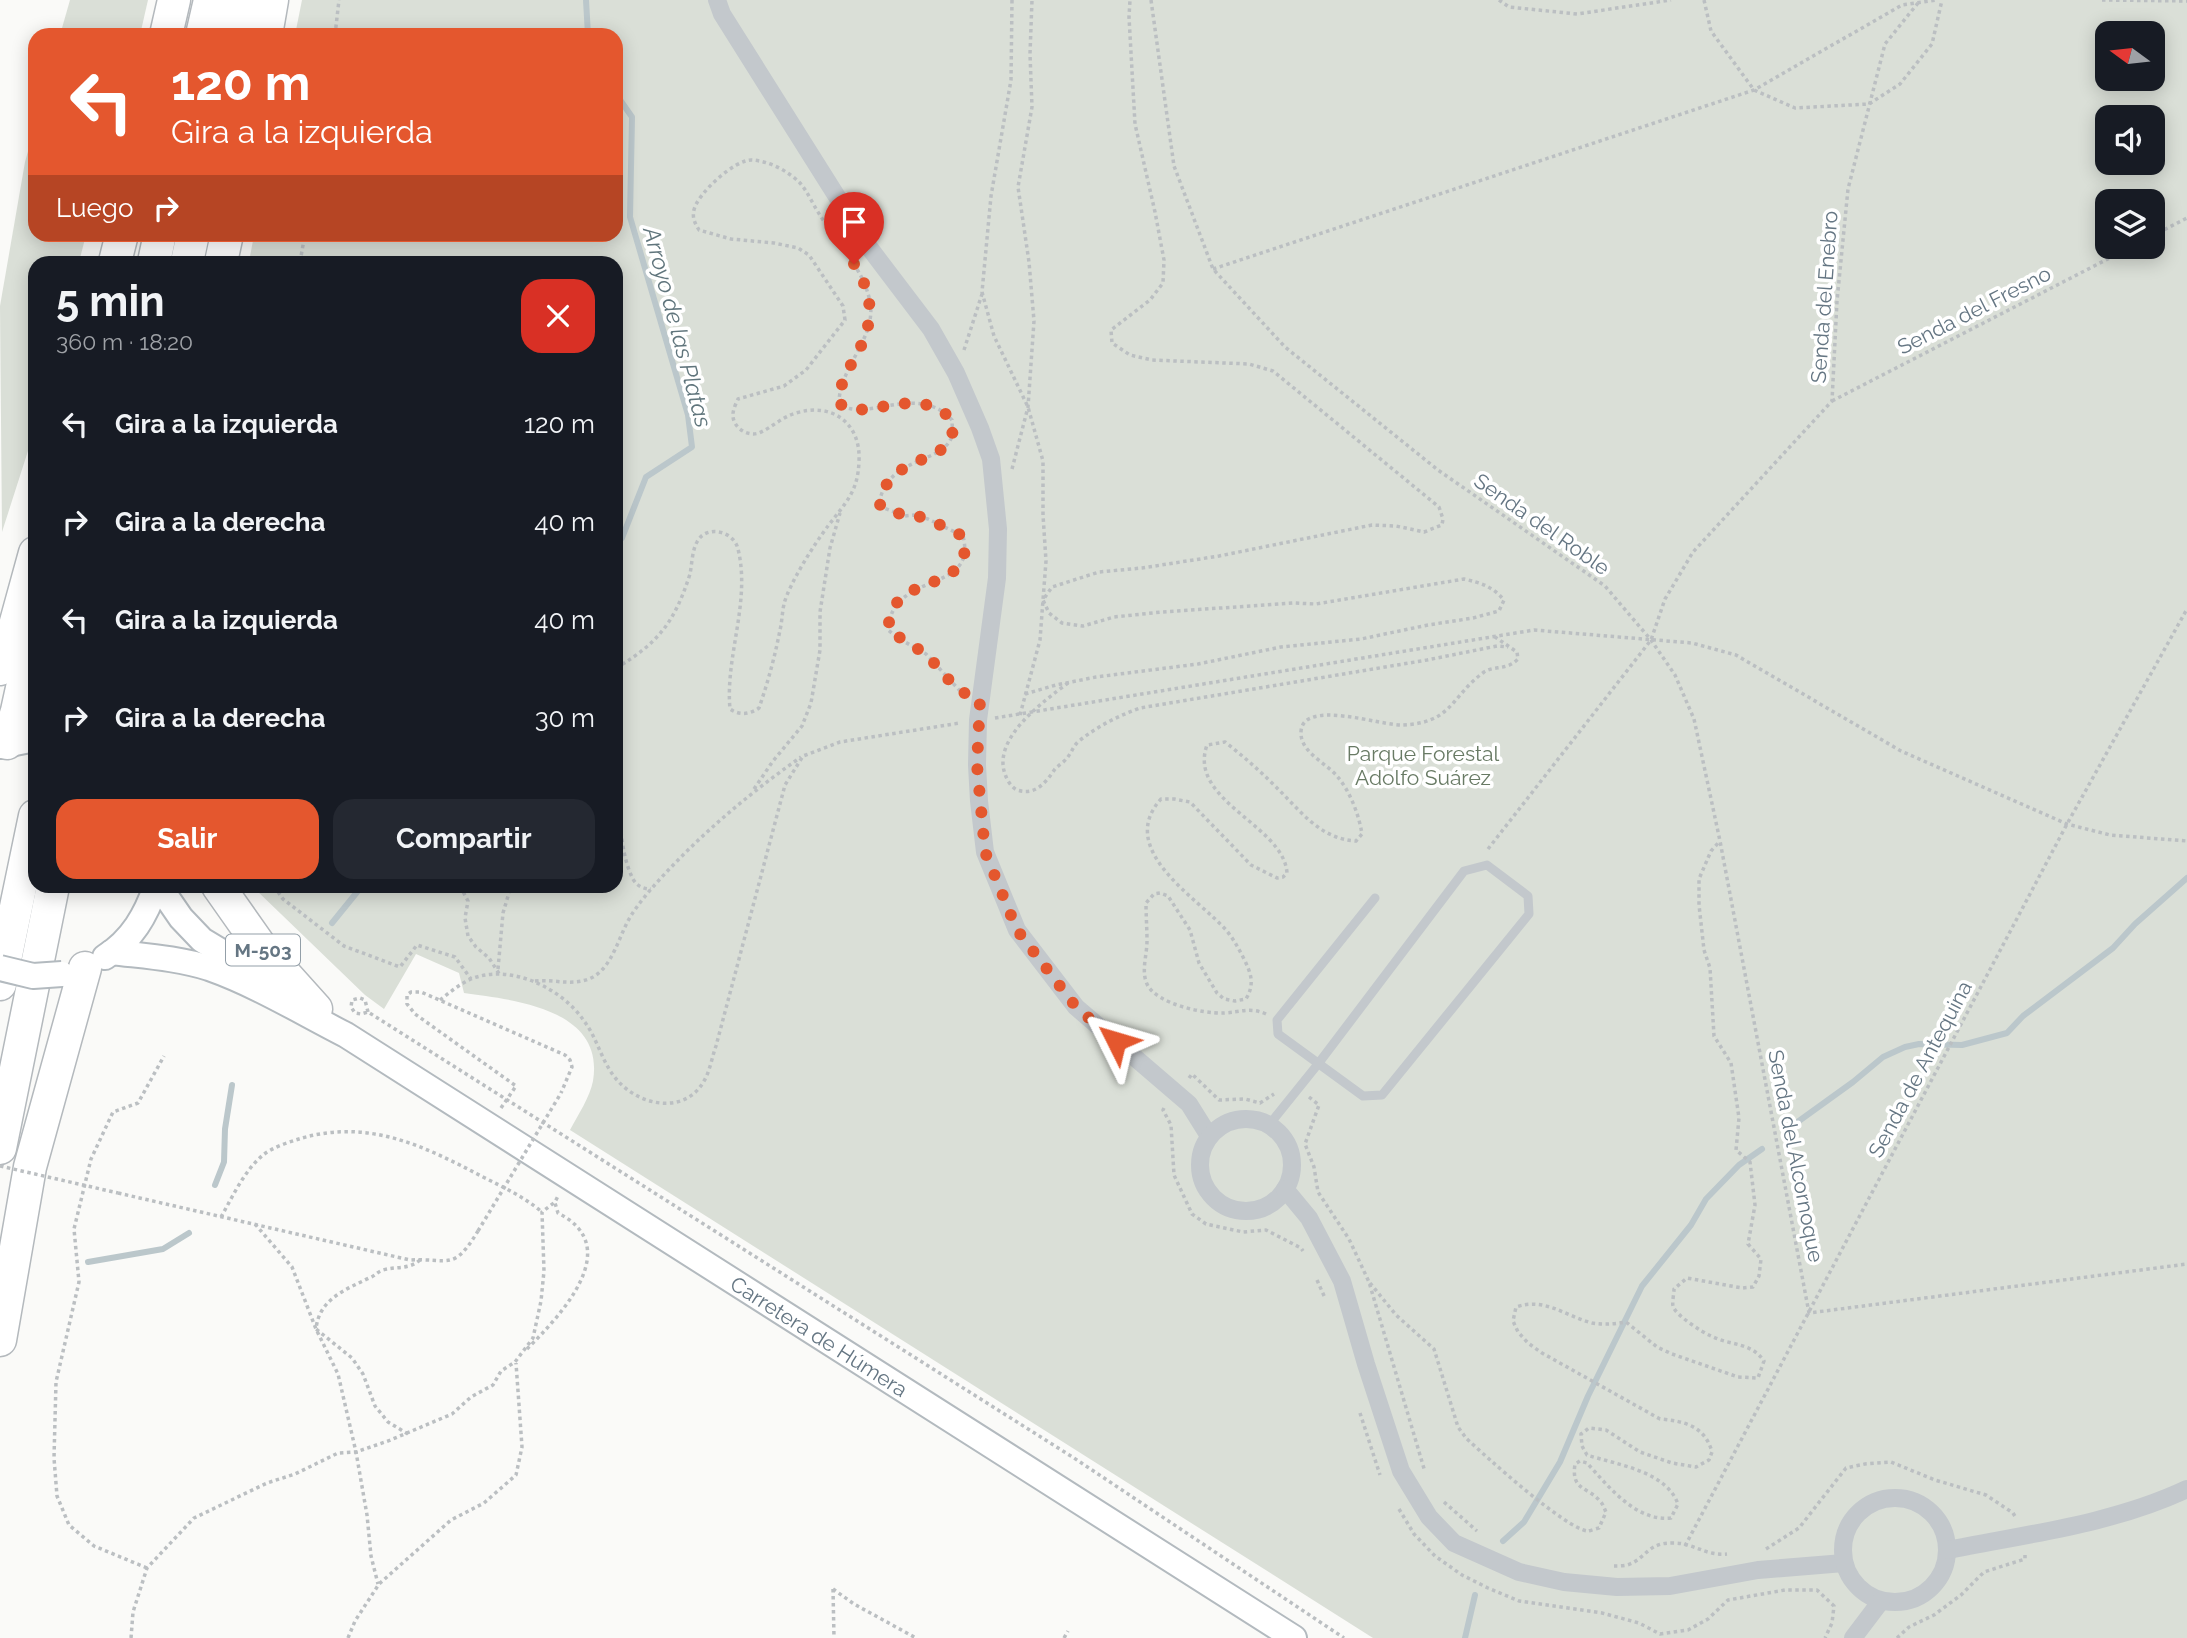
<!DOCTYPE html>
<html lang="es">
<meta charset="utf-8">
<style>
:root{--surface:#171b24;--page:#242831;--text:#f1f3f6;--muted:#9ea1a6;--accent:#e4572e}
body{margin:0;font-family:Raleway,sans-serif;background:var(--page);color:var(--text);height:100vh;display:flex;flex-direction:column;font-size:26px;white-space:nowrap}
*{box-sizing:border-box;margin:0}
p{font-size:23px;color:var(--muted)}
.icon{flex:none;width:38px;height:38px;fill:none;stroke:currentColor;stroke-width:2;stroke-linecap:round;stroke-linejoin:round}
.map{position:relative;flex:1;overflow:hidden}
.sheet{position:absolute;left:28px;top:256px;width:595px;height:637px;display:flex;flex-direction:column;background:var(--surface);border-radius:21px;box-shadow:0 4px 18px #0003}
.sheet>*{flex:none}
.guide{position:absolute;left:28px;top:28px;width:595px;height:214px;border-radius:21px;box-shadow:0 4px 18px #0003;background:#e4572e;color:#fff;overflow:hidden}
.needle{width:46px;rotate:285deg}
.fabs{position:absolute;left:2095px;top:21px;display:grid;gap:14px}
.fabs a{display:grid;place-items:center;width:70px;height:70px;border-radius:14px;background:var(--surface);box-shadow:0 4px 18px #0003;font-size:35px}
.pin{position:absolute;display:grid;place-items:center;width:60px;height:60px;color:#fff;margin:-72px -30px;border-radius:50% 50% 50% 0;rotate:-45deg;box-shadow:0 0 7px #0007}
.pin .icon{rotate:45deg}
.me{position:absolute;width:77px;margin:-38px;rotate:310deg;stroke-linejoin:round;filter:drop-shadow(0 0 5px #0008)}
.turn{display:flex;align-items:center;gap:24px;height:147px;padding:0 28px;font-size:32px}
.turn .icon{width:91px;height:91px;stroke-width:2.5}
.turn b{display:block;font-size:49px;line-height:60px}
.then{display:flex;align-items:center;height:66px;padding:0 28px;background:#0003;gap:14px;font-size:26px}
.round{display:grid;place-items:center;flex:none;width:74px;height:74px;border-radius:21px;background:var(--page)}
.headline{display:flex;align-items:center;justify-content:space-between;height:119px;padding:0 28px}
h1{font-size:42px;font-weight:700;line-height:52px}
.cta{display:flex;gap:14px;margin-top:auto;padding:14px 28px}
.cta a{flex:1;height:80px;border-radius:21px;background:var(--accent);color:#fff;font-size:28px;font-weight:700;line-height:80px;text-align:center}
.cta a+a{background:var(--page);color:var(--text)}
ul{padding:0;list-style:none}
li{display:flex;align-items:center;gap:21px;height:98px;padding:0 28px}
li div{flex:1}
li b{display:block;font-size:26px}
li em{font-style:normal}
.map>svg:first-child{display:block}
.green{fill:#dadfd7;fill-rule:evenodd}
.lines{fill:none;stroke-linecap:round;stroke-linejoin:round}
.stream{stroke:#bbc7cb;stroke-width:6}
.secondary-casing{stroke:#b3babf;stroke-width:28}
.highway-casing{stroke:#b4b9bd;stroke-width:35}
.path{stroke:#bbbfc2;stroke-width:3.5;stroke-dasharray:3.5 3.5;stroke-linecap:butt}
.lane{stroke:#c3c8cc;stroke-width:9}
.street{stroke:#c3c8cc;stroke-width:18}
.secondary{stroke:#fff;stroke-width:24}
.highway{stroke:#fff;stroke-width:32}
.secondary-bridge-casing{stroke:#b3babf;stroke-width:28;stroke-linecap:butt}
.path-bridge{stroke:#bbbfc2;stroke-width:3.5;stroke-dasharray:3.5 3.5;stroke-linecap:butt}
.secondary-bridge{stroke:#fff;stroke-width:24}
.route{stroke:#e4572e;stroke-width:12;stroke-dasharray:0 21.6}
.labels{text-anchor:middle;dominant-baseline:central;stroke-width:7;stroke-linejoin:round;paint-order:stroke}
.shield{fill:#fff;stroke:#939fa8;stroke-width:2}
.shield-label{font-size:19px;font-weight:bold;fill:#657683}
.street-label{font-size:21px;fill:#657683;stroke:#fff}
.park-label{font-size:21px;fill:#687a64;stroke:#fff}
.water-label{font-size:23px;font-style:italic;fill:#60757c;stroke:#fff}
</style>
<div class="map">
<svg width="2187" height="1638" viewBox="0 0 2187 1638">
<rect width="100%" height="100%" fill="#fafaf8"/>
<g class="green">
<path d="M70,0H148L140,35H60Z"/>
<path d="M302,0H2187V1638H1373L570,1130C578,1115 590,1097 593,1081C605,1009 515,1000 464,993L459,973L416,954L384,1009L365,995L252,886H616V262H249L254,235L616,234V35H295ZM2107,33H2152V79H2107ZM2107,117H2152V163H2107ZM2107,201H2152V247H2107Z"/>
<path d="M35,126V234L86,235L79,262H35V429L2,532L0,306L25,162Z"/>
</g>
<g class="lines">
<g class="stream">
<path d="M586,0L588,35"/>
<path d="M616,94L632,117L630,217L688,415L692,447L646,477L622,538L616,543"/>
<path d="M332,923L362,886"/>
<path d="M1785,1131L1853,1082L1883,1057L1905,1047L1919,1044L1962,1045L2007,1033L2023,1016L2113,948L2135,924L2187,878"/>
<path d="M215,1185L224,1162L225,1129L232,1085"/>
<path d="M88,1262L163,1249L189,1233"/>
<path d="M1503,1541L1524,1522L1560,1462L1588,1396L1642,1286L1691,1225L1706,1199L1739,1165L1762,1149"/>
<path d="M1465,1638L1475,1595"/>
</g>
<g class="secondary-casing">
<g id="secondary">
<path d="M0,746L35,739"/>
<path d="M159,886L181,918L202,940L265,978"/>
<path id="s1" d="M112,952C144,956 178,958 209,968C257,985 301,1012 346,1035L1294,1638"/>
<path d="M105,957C132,940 146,915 156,886"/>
</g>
</g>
<g class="highway-casing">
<g id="highway">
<path d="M166,35L174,0"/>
<path d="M202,35L210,0"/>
<path d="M234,35L241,0"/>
<path d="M266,35L272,0"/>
<path d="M115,262L122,234"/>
<path d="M154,262L160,234"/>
<path d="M187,262L193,234"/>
<path d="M221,262L227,234"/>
<path d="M0,669L5,662L35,553"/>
<path d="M7,743L17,711L35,629"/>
<path d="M218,886L263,950L316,1009"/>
<path d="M0,984L35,816"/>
<path d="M0,1148L53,886"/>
<path d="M0,1340L30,1167L85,968"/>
</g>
</g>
<g class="path">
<path d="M1012,0L1011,80L991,196L982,292L994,336L1028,407L1043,461V515L1046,561L1043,600L1040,640L1020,715"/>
<path d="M1151,0L1174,166L1213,269L1285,347L1438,470L1605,586L1651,640L1675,675L1694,719L1720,841L1809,1313L2187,1264"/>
<path d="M1499,0L1509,7L1577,14L1671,0"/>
<path d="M1704,0L1711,31L1754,90L1795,108L1869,104L1900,84L1932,44L1942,0"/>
<path d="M2102,0L2187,1"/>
<path d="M335,35L339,0"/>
<path d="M2152,236L2187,218"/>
<path d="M300,262L305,234"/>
<path d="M1213,269L1754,90L1902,5L1937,0"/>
<path d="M964,350L982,294"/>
<path d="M1832,401L2131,247"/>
<path d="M1012,469L1028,407L1034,321L1029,262L1018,187L1032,107L1030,54L1032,0"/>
<path d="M616,668C659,643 675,621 690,574C692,564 692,551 697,542C706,524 734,531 738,549C751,602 725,656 730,709C740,716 750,714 759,708C768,682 775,656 780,630C782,622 782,613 784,604C789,584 815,543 828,526C846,502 858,492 859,461C861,423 832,402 796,413C782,417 771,428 759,433C747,437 732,427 733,414C733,410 736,403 738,399L784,386L806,370L845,320L843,306L809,255L798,248L774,243L731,239L699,230C695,223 692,218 694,210C697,194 735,159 752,160C769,161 788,171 800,183C808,192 813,205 820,215C837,243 864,269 870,302C877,337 839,368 839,403C863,425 917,381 952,420C952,425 953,431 952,436C943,465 884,456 879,506L905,516L914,515L928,519L963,536C978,595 892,569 888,630L898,638L926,654L962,693"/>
<path d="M1068,683C1044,701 992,738 1005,774C1007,780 1011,787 1017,790C1036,796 1046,782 1055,769C1059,765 1064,762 1067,758C1072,752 1073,746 1079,741C1098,726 1118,716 1140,708L1427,660L1497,646L1508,647"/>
<path d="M1025,694L1056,685L1096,677L1198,664L1281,647L1361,639L1428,625L1473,618L1499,611L1504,600C1492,586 1481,583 1464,579L1316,604L1294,603L1162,612L1114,617L1083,626L1062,623L1049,613L1043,600L1052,587L1099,572L1142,568L1219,556L1372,525L1396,526L1424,532L1442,525L1443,519L1439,507L1273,371L1249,364L1152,360L1130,355L1112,343L1111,330L1150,300L1163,283L1164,260L1155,212L1135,124L1129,17L1130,0"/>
<path d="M995,718L1534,630L1692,643L1736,655L1901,751L2067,824L2110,835L2187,841"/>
<path d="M616,762C620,796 617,848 633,879C637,886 643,889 651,889"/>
<path d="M754,789L773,761L802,726L811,703L820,650V612L830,548L840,513"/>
<path d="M1488,849L1651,640L1665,599L1693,552L1832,401L1837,301L1848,189L1885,44L1918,3"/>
<path d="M274,886L283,899L344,946L400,967L417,945L455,957L471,979"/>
<path d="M460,886L468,901L465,918L468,936L476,947L489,958L500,975"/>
<path d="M498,969L503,913L511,886"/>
<path d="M535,981C556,979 574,987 593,977C614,965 619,934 632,914C638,905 645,896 652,888C696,838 747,795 801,757"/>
<path d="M440,1000C450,992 460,984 471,979C510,963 562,988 584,1021C598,1039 602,1064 618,1081C640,1106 685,1115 704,1081C710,1071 712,1057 716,1046L785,785L803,756L840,742L960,723"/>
<path d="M368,1012L365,1000L360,998L352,1000L351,1007L355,1013L361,1014L368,1012L1074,1458L1344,1638"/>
<path d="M1266,1014C1251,1007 1241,1012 1224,1013C1204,1014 1156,1004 1147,984C1141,971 1147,955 1147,941C1147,928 1146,916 1146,903L1154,894L1160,893L1168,896L1190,930L1199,963L1217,993L1224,999L1235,1001L1246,999C1255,984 1251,973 1244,959C1239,949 1234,940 1227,931C1198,898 1115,850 1161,799H1174L1190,802L1251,865L1277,878L1283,877L1287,873C1284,825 1187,801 1207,745L1225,742C1243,756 1259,770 1275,786C1299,809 1319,839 1356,841L1362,834C1359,815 1350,791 1337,776C1326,763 1300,752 1301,732C1302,698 1382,726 1402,725C1453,723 1450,697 1484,672C1495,665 1506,671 1518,659L1517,652L1495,637"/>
<path d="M1189,1078L1192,1074L1219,1100L1245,1099L1260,1103L1274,1094"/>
<path d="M1309,1097L1319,1105L1305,1144L1314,1167L1318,1192L1349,1239L1369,1282L1425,1472"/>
<path d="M501,1108L516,1086L415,1014L407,1004V995L411,992H421L565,1055L570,1060L572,1067L561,1093"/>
<path d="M1164,1108L1163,1110L1171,1125L1174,1175L1192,1214L1206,1224L1243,1232L1266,1230L1301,1248L1303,1251"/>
<path d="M118,1193L410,1260C450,1258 453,1272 478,1231"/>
<path d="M221,1217C233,1196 244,1171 263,1155C273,1147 289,1142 302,1138C370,1119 424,1146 483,1177C505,1188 524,1197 542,1212"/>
<path d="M255,1224L292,1267L316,1329L338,1374L356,1452L367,1515L371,1556L378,1584"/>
<path d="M1317,1280L1325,1298"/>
<path d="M1370,1283L1396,1315L1434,1349L1458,1427L1466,1438C1484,1455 1567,1530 1588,1531C1589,1531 1598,1528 1599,1528L1606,1512C1604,1508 1603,1504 1600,1501C1587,1486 1571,1491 1575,1464L1580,1461L1587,1463C1608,1486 1636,1522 1671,1518L1678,1504C1666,1471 1618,1465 1587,1455L1582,1446L1581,1434L1589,1428L1606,1430L1640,1452L1672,1463L1696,1467L1709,1460L1712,1452C1705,1426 1684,1421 1660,1419L1542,1353L1528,1343L1518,1332L1513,1321L1516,1307C1545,1297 1565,1316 1592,1323C1604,1325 1615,1324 1626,1322L1657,1347L1672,1354L1738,1377L1758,1378L1764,1361C1751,1342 1731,1346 1711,1336C1702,1332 1675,1315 1673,1306C1672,1302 1674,1294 1674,1289L1687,1278L1742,1288L1753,1287L1759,1276L1761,1259L1748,1244L1755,1205L1750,1162L1736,1150L1739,1118L1731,1063L1714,1036L1710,968L1704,950L1699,905V879L1711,851L1720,841"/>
<path d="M527,1349C560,1316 626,1247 558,1213L555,1203"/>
<path d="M1360,1413L1380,1475"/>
<path d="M408,1434L388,1422L375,1406L363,1374L352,1358L316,1329C319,1299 345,1290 369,1278C375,1276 377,1272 383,1270C397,1266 408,1270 420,1260"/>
<path d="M1444,1502L1477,1531"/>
<path d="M1399,1509L1414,1534L1435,1556L1462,1575L1488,1588L1519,1601L1602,1613L1639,1623L1660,1634L1688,1630L1708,1619L1728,1600L1785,1590H1817L1834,1606L1832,1623L1825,1638"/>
<path d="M1685,1546L2067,824L2187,609"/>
<path d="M1766,1549L1799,1528L1846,1468L1865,1464L1891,1462L1935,1480L1986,1495L2013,1513L2016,1518"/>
<path d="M1614,1566C1619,1566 1626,1566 1630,1564C1647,1557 1648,1542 1674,1543C1694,1543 1705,1556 1727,1554"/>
<path d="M147,1568L94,1546L69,1525L57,1496L54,1458L56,1382L79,1282L74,1229L91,1159L113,1112L138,1103L164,1056"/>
<path d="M833,1589L854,1604L916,1638"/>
<path d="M833,1589L834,1638"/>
<path d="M131,1638L133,1612L147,1568L194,1518L267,1483L295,1474L338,1453L356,1452L388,1441L452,1414L471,1397L493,1385L501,1371L515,1362L533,1338L541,1301L544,1271L542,1212L555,1202L558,1196"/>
<path d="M348,1638L355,1621L379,1584L451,1520L484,1503L516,1475L522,1447L516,1363"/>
<path d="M1064,1638L1068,1631"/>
<path d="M1897,1638L1909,1627L1934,1615L1961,1595L1984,1572L2025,1559V1555"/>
</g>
<path class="lane" d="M1269,1125L1318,1064L1464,871L1487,865L1528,896L1529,914L1382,1095L1363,1096L1278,1034L1277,1020L1375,898"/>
<g class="street">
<path d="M717,0L722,14L868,246L931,329L956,373L980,428L991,459L998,529L997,578L978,720L977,765L979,801L985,852L1017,930L1076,1007L1189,1104L1209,1136"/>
<circle cx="1246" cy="1165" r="46"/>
<path d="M1285,1189L1309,1218L1342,1281L1366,1364L1401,1471L1429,1517L1454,1543L1519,1572L1564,1582L1617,1587L1670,1586L1758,1570L1844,1563"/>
<circle cx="1895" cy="1550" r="52"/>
<path d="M1948,1550C2027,1534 2113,1524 2187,1489"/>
<path d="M1853,1638L1881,1601"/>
</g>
<use href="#secondary" class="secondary"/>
<use href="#highway" class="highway"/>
<g class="secondary-bridge-casing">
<path id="secondary-bridge" d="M0,968L33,976L62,974"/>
</g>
<g class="path-bridge">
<path d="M0,1166L118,1193"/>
<path d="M478,1231L561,1093"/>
</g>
<use href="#secondary-bridge" class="secondary-bridge"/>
</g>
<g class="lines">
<path class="route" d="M854,264C873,294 875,320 858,352C849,369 839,383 839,403C863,425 917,381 952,420C952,425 953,431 952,436C942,465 884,456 880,506L905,516L914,515L928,519L963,536C974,580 928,578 904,596C893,603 889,618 888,630L926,654L958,690L980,700L977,765L985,852L1017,930L1076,1007L1116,1041"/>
</g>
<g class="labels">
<rect class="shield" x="226" y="934.5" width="74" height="31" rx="5"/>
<g class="shield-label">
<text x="263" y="950">M-503</text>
</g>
<g class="street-label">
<text transform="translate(1824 297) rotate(-86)">Senda del Enebro</text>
<text transform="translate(1974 310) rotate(-27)">Senda del Fresno</text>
<text transform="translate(1542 524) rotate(35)">Senda del Roble</text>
<text transform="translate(1920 1069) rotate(-62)">Senda de Antequina</text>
<text transform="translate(1796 1156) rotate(79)">Senda del Alcornoque</text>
<text stroke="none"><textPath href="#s1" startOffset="812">Carretera de Húmera</textPath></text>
</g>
<g class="park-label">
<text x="1423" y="753">Parque Forestal<tspan x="1423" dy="24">Adolfo Suárez</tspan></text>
</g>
<g class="water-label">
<text transform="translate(678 327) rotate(75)">Arroyo de las Platas</text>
</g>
</g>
</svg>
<div class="fabs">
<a><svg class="needle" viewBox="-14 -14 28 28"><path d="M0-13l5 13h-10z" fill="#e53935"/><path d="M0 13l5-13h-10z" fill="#9ea1a6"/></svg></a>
<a><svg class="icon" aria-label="sound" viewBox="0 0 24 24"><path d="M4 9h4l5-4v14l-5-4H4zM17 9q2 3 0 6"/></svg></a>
<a><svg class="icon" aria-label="layers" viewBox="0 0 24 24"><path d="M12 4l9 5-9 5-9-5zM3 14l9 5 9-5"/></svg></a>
</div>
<div class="pin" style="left:854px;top:264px;background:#d93025"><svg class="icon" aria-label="arrive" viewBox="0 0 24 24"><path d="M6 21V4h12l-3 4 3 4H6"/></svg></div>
<svg class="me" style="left:1116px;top:1041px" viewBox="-20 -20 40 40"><path d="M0-17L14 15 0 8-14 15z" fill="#e4572e" stroke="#fff" stroke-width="4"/></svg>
<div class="guide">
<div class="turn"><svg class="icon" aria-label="left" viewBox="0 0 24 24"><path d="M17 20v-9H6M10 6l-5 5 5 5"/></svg><div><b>120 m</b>Gira a la izquierda</div></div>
<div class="then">Luego<svg class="icon" aria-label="right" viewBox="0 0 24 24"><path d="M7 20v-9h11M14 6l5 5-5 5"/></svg></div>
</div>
<section class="sheet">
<div class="headline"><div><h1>5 min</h1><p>360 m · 18:20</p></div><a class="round" style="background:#d93025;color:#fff"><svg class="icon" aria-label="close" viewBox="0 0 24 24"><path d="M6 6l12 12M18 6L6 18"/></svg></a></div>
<ul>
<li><svg class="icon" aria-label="left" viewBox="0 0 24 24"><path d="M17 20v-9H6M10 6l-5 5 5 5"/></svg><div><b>Gira a la izquierda</b></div><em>120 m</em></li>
<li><svg class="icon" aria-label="right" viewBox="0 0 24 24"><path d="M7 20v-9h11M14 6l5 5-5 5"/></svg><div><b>Gira a la derecha</b></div><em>40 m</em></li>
<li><svg class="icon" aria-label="left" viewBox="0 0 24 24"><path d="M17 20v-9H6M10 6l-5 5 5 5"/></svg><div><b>Gira a la izquierda</b></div><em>40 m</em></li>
<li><svg class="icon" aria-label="right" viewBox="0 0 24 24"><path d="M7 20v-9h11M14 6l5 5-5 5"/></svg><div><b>Gira a la derecha</b></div><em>30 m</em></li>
</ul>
<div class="cta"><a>Salir</a><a>Compartir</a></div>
</section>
</div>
